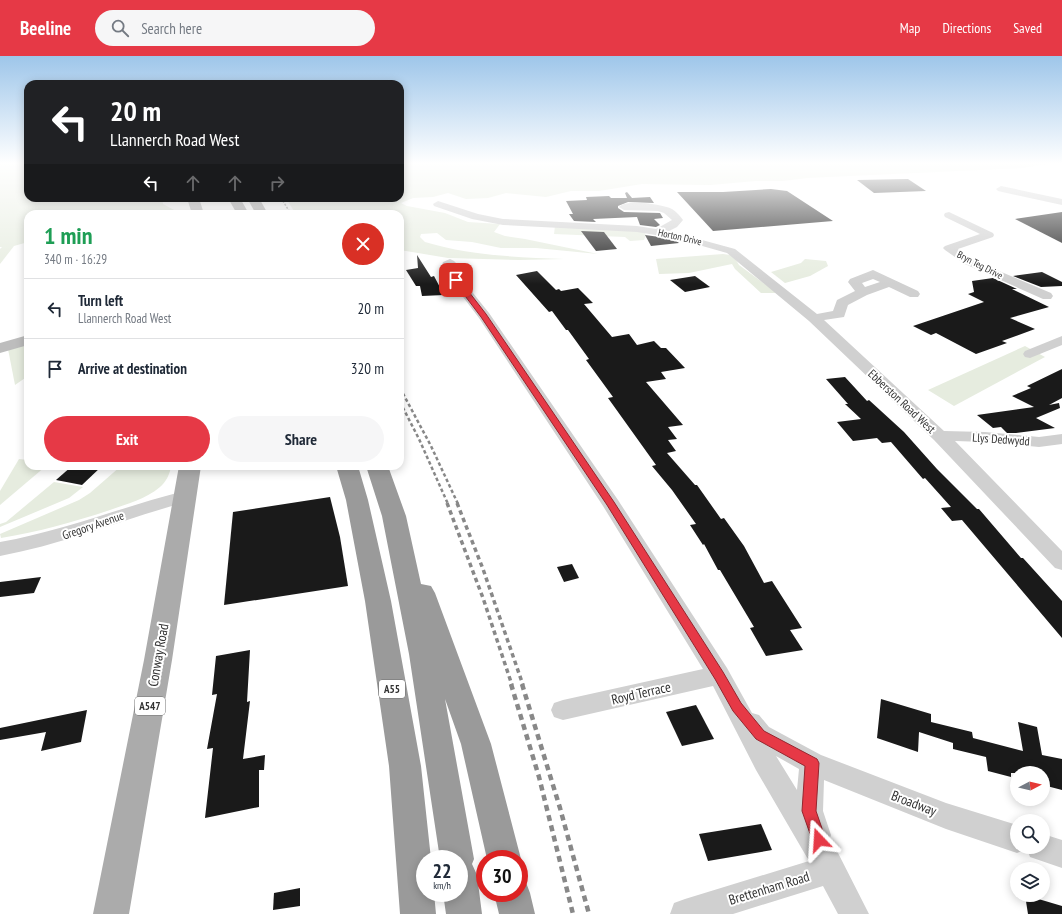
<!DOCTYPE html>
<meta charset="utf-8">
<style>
:root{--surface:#fff;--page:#f6f6f7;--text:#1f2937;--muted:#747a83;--line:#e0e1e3;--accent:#e63946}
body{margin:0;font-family:"PT Sans Narrow",sans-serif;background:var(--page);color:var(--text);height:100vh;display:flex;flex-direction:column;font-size:15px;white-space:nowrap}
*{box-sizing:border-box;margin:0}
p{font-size:13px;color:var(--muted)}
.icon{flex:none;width:22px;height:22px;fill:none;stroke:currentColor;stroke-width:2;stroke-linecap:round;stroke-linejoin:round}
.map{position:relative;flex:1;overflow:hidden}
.sheet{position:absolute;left:24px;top:154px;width:380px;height:260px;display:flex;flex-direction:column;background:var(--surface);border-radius:12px;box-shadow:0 2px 10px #0003}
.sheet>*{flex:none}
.banner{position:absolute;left:24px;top:24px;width:380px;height:122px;border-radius:12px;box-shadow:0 2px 10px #0003;background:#202124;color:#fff;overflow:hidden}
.needle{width:26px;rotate:83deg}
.controls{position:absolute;left:1010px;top:710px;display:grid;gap:8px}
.controls a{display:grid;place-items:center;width:40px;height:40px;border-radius:50%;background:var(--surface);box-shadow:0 2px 10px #0003;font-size:20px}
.speed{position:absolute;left:416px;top:794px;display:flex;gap:8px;font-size:20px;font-weight:700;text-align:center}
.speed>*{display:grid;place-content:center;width:52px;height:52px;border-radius:50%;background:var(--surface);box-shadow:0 2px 10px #0003;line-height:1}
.speed small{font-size:10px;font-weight:400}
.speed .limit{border:6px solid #d22;background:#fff;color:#111}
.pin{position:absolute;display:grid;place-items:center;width:34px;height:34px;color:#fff;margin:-17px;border-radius:8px;box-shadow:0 2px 6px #0006}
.me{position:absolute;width:44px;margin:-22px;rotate:340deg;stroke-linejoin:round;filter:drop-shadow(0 0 3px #0008)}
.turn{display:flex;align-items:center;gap:14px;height:84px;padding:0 20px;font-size:18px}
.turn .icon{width:52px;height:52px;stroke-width:2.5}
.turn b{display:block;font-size:28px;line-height:34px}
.lanes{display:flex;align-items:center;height:38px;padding:0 20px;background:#0003;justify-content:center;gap:20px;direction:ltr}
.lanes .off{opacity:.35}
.round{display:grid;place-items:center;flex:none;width:42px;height:42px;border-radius:21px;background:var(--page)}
.headline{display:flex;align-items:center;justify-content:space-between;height:68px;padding:0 20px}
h1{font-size:24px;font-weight:700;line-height:30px;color:#1e9e55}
.primary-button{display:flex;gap:8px;margin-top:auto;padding:8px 20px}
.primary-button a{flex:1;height:46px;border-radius:24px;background:var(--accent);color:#fff;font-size:16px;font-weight:700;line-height:46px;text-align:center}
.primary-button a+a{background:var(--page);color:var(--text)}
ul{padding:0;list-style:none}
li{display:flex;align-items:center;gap:12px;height:60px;padding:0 20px;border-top:1px solid var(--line)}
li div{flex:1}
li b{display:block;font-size:15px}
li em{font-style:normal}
header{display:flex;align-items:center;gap:24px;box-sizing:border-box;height:56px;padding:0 20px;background:var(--accent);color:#fff}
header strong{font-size:19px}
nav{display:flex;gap:22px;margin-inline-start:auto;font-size:14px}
.search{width:280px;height:36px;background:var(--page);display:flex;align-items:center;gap:10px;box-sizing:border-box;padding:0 14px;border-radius:22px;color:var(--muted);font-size:15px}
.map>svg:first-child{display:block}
.green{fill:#e6ecdf}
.building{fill:#1a1a1a}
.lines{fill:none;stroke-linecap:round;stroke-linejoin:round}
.street{fill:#d0d0d0;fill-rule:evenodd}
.secondary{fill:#bdbdbd;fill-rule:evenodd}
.primary{fill:#ababab;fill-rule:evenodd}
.highway{fill:#9a9a9a;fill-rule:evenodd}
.rail-far3{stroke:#888;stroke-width:1.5;stroke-dasharray:2 1.5;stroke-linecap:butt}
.rail-far2{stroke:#888;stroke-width:2.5;stroke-dasharray:3.5 2.5;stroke-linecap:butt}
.rail-far1{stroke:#888;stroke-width:3.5;stroke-dasharray:4.5 3.5;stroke-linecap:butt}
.rail{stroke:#888;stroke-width:4.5;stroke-dasharray:6 4.5;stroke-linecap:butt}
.route{fill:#e63946;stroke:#96252e}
.labels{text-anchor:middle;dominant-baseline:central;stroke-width:4;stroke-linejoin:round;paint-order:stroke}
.far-street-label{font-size:10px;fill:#333;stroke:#fff}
.shield{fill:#fff;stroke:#707070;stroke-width:1}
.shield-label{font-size:11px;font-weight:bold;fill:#333}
.street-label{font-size:12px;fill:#333;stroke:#fff}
.near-street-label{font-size:14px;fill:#333;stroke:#fff}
</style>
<header>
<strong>Beeline</strong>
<div class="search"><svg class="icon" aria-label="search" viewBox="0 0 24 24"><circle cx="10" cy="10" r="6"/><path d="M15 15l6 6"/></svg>Search here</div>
<nav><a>Map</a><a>Directions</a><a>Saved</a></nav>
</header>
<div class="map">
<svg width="1062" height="858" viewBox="0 0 1062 858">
<rect width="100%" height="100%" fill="#fff"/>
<g class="green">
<path d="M0,108H28V142H162L163,148L176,155L175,158H28V186L14,190L0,208V193L2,191H0Z"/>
<path d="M400,108H1047L1023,112L807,122L783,125H756L710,129L642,128L599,135H571L546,141L506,137L488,142L466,143L448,137L433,141L413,142L401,147L407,150L445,157L468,166L500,168L494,176L505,180L525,183L598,198L536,192H501L472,186L446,184L437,177L421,178L420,181L425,186C471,200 517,201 564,203L519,204L448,202L400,194V158H314L309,155L295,157L286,142H400Z"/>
<path d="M555,170L644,175L646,179L644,184L630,185L625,181L554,178Z"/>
<path d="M723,198L730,199L735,202L739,209L777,237H761L735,213L732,208L689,217L659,218L656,203Z"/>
<path d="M805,203L826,205L828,210L810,220L785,227L771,216L801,207Z"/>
<path d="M28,287V320L15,329L8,293Z"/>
<path d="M1025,290L1045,301L954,350L928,334Z"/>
<path d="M19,403L28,404V410H46L0,449V435Z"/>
<path d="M121,410H171C170,418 166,426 160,431C146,443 127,448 110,454C74,466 38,476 1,482L0,478L79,444L90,437Z"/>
<path d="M54,426L83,431L69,442L0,471V468L6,466Z"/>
</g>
<g class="building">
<path d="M908,123L926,135L874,137L857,124Z"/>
<path d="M771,133L787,135L833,165L713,175L677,136H723Z"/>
<path d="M627,136L632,142L650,141L654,147L628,146L618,150V152L624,156L660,157L663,162L654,163L660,169L656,171L640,169L637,161L593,163L596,166L574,165L569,158H573L566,145L587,144L586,141L609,140L611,142H627L625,137Z"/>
<path d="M1062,156V187L1015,163Z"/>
<path d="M581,175L604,176L617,193L596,195Z"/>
<path d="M645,179L674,183L679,187L651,190Z"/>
<path d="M417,199L431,221L434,220L444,239L422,240L420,230H416L406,214L418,212Z"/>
<path d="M537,215L556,234L559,233L561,235L578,232L593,247L584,248L612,281L629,278L637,289L654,285L661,292H666L685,312L661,316L666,323L646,326L683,369L668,371L677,383L668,384L676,395L667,397L695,429H697L721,463L724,462L744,490L764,527L772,525L802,572L790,574L803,594L766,600L750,572L754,571L720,514H718L704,488L703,489L690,469L696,468L672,434L652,410L656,409L608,342L613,341L586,304L589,303L568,274H566L552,255L549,256L516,219Z"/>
<path d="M1042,216L1062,226V230L1041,231L1013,220Z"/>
<path d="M695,220L710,231L685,236L670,224Z"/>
<path d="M993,222L1017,233H1012L1049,251L1010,262L1035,273L1002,285L1007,287L976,298L936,277L931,279L913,270L984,246L968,238L974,236L972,225Z"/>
<path d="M1062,313V342L1049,349L1059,347L1060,352L1036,362L1055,372L1016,377H1007L1001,371L993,372L977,359L1034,351L1012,340L1031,332L1027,330Z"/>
<path d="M845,321L867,345L869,344L904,376L937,413L977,453H979L1021,502H1023L1062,545V582L962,464L952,465L941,452L951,451L925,422L923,423L891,386L882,387L877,382L853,385L837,366L861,363L845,348H848L826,323Z"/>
<path d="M72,410H102L82,429L56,424Z"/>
<path d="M330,441L340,481L348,530L224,549L233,456Z"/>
<path d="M572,508L579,522L564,526L557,511Z"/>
<path d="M41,521L34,537L0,541V526Z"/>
<path d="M250,594L247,646L250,645L243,703L265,699L264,714H259V751L205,762L213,692L207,693L217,638L212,639L216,600Z"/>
<path d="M881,643L931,658V666L972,676L973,682L1023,695L1018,666L1037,671L1042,699L1062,703V734L1043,729V717H1011V721L988,715L986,701L953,693V687L919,676L918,696L877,682Z"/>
<path d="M696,649L714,683L682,690L666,656Z"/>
<path d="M87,654L81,686L41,695L46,676L0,684V672Z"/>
<path d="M761,768L772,794L708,805L699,778Z"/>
<path d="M300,832V850L273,854L274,837Z"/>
<path d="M1025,839L1062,850V858H1028Z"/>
</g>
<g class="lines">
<g class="street">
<path d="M1001,130L1062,143V149L998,135L996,133Z"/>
<path d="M438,145L478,158L503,163L637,170L656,173L672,164L664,157L658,155L624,154L619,151C626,143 662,148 672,153C677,156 680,160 683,164L677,171L669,175L735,193L817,258L833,255L837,244L855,235L848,226L850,223L873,214L918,235L920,238L918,241H910L889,231L867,239L848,249L844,261L824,264L944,375L985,376L1039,381L1062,378V388L1039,391L985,386L955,385L1062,495V514L1055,512L934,384L809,265L727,197L674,182L637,176L503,169L472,163L434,150L433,148ZM873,223L880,226L865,231L862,227Z"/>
<path d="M949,156L993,177L994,179L993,181L958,193L973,204L1051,237L1053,240L1051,243H1043L965,208L945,194L943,192L945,190L980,178L945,161L944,159L945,157Z"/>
<path d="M450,203L454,205L456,207L453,212L489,257L618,444L727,612L752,657L759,659L769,671L821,699L946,747L1017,769V791H1043V778L1062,784V812L1030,801L1027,793L1017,797L946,773L824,724L823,755L831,779L829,784L833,792L836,793L869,858H838L823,830L733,858H670L674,847L685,843L809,805L756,714L713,630L563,664L554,661L551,654L554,647L563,644L703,613L603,450L479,262L441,212L443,206ZM776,700L799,713L797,734Z"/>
<path d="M1062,280V289L1030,302L1025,301L1023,298L1025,295Z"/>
<path d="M184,435L190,437L193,441L190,445C126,462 65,488 0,500V486C63,475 122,451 184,435Z"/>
</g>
<path class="secondary" d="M28,279V289L0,297V287Z"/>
<g class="primary">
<path d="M187,142H199L204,158H192Z"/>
<path d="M179,410H201L172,604L129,858H93L144,604Z"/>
</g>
<g class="highway">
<path d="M228,142H240L249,158H237Z"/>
<path d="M247,142H259L268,158H256Z"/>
<path d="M336,410H358L368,444L391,545L421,710L431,803H425V837H434L436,858H400L389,710L365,545L346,444Z"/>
<path d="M366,410H388L406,460L421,528L431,530L435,537L491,688L521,803L519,809V803H487L461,688L445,643L474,803L472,808L477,819L482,858H446L443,837H459V803H440L409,598L382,460Z"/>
<path d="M519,822L525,824L530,837L535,858H499L494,837H519Z"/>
</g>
<path class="rail-far3" d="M281,142L291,158"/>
<g class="rail-far2">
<path d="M400,332L431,390L458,448"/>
<path d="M400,346L419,383L448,448"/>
</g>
<g class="rail-far1">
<path d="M447,447L483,542L512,629"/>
<path d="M457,447L483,513L523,629"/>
</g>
<g class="rail">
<path d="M511,628L539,721L573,858"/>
<path d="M522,628L560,752L589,858"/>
</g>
</g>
<linearGradient id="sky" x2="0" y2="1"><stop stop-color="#9ec6ea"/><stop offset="0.47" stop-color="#fff"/><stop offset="1" stop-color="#fff" stop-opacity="0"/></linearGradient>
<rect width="1062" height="228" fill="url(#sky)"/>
<path class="route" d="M454,223H459L486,258L614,446L723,616L741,647L764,675L817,703L819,707L816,755L826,784L824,789L819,791L814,789L802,755L805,710L756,683L733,655L715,623L607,449L481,261L453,224Z"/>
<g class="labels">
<g class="far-street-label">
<text transform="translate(680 181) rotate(13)">Horton Drive</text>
<text transform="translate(980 209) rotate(27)">Bryn Teg Drive</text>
</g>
<g class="shield">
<rect x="379" y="624" width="26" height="18" rx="3"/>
<rect x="135" y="641" width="30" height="18" rx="3"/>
</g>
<g class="shield-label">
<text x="392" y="633">A55</text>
<text x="150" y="650">A547</text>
</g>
<g class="street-label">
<text transform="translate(902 345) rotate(43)">Ebberston Road West</text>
<text transform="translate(1001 383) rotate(4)">Llys Dedwydd</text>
<text transform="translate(93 469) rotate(-19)">Gregory Avenue</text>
</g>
<g class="near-street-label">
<text transform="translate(158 599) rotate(-80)">Conway Road</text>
<text transform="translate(641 637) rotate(-13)">Royd Terrace</text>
<text transform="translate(914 747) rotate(21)">Broadway</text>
<text transform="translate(769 832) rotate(-17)">Brettenham Road</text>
</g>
</g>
</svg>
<div class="controls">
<a><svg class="needle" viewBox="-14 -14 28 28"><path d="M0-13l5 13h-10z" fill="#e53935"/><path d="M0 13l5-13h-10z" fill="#747a83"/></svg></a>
<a><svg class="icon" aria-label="search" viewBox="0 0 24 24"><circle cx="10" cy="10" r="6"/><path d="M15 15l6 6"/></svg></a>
<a><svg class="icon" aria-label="layers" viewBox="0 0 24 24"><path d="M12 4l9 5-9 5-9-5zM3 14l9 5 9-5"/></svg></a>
</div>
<div class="speed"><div>22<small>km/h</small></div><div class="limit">30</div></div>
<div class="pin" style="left:456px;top:224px;background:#d93025"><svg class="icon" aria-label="arrive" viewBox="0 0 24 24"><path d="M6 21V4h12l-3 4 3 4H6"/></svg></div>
<svg class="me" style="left:819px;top:784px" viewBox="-20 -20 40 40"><path d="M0-17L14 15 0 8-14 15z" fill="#e63946" stroke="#fff" stroke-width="4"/></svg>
<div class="banner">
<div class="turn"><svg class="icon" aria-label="left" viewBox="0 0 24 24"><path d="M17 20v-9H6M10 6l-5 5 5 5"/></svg><div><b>20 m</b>Llannerch Road West</div></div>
<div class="lanes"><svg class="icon" aria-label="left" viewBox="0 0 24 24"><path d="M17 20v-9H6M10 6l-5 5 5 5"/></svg><svg class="icon off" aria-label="ahead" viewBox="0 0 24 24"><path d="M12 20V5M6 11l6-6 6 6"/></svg><svg class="icon off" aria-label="ahead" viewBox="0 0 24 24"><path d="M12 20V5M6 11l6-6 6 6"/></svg><svg class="icon off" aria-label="right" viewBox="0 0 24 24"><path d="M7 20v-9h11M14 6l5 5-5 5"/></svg></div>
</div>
<section class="sheet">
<div class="headline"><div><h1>1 min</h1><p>340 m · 16:29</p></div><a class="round" style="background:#d93025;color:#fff"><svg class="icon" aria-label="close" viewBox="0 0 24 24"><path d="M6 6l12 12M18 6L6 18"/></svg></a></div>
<ul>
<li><svg class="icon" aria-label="left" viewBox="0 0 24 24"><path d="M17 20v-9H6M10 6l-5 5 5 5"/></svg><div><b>Turn left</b><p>Llannerch Road West</p></div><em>20 m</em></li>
<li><svg class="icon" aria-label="arrive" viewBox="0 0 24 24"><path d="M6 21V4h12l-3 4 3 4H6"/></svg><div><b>Arrive at destination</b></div><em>320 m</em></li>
</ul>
<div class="primary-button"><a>Exit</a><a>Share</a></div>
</section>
</div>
